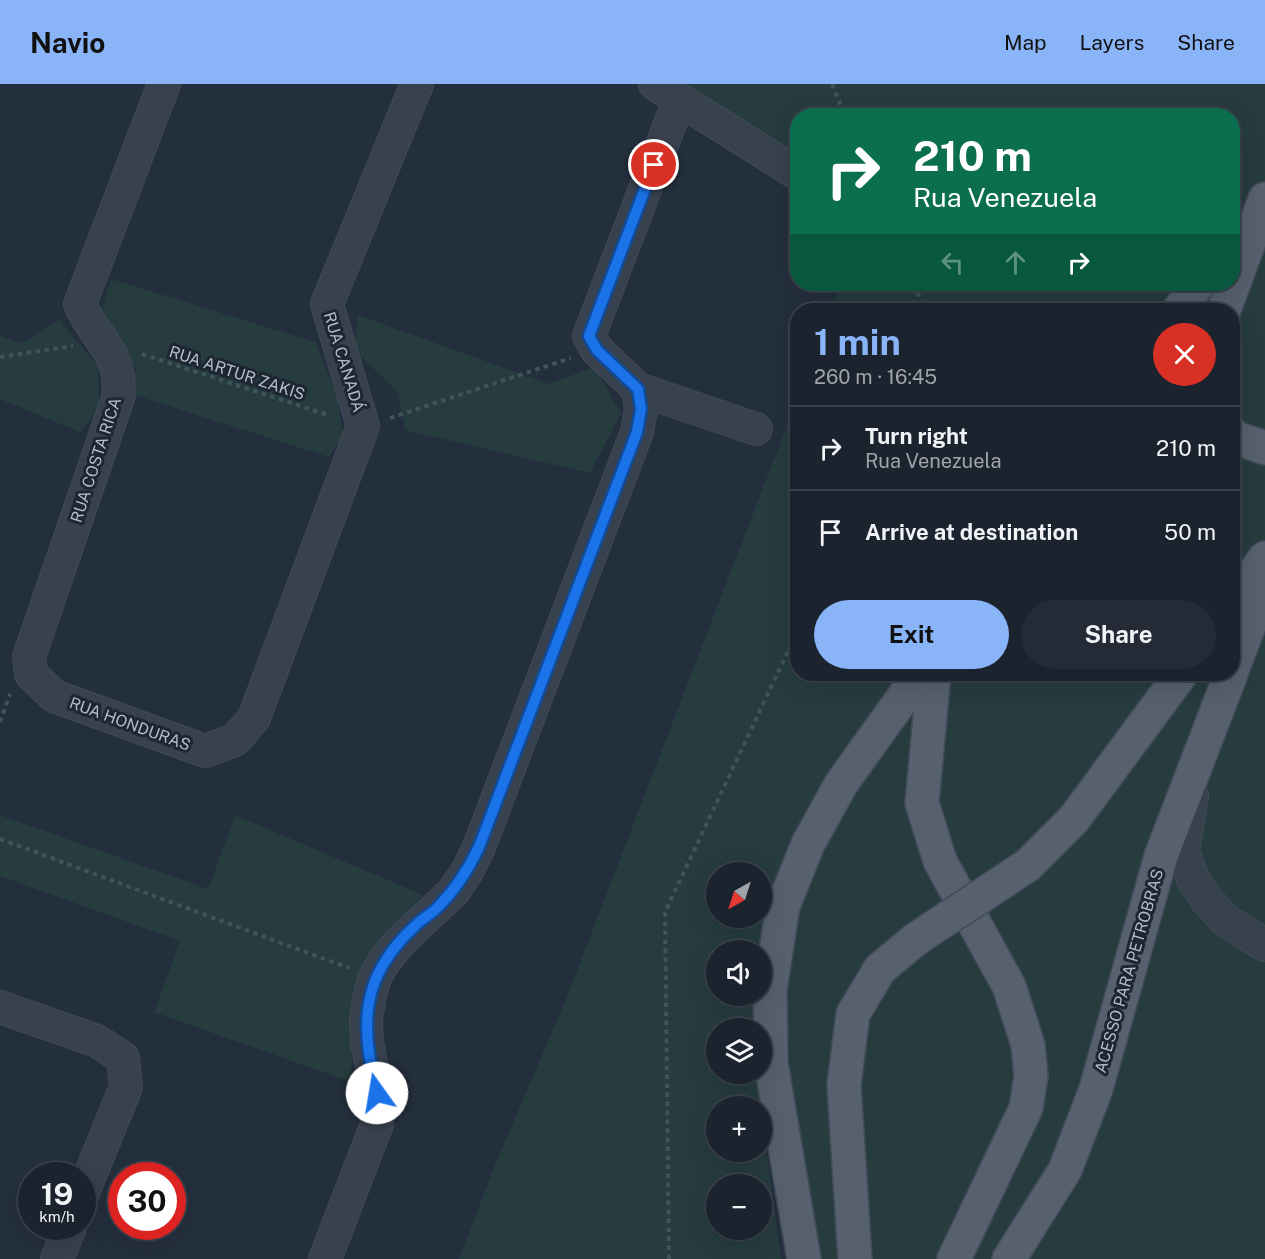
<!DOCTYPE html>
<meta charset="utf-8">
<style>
:root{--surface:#1b232e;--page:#242b36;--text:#f1f3f6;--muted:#a0a4aa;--line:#39404a;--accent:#8ab4f8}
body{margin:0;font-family:"Public Sans",sans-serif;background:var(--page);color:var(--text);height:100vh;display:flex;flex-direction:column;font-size:22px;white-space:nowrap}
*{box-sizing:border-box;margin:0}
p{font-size:20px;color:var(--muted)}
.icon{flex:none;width:33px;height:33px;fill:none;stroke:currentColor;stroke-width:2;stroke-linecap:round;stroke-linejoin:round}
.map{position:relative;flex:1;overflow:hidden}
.side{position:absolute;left:790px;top:219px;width:450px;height:378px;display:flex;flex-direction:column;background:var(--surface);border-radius:24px;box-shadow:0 6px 24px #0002,0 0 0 2px var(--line)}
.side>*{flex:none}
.top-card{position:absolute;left:790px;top:24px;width:450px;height:183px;border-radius:24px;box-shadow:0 6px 24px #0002,0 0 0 2px var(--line);background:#0b6e4f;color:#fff;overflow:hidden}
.needle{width:39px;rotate:219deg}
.controls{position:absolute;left:706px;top:778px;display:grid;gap:12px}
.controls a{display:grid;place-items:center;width:66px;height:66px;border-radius:50%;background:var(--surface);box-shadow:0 6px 24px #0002,0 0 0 2px var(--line);font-size:30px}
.speed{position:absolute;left:18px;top:1078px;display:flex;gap:12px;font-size:30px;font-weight:700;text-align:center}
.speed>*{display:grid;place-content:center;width:78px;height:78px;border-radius:50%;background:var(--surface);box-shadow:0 6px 24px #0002,0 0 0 2px var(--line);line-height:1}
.speed small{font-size:15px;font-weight:400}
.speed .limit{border:9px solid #d22;background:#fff;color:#111}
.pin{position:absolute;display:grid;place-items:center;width:51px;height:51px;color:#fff;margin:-26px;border:3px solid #fff;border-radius:50%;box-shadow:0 2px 6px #0007}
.me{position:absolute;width:66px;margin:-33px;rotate:347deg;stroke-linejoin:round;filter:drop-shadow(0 0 4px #0008)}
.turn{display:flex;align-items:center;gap:21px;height:126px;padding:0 24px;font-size:27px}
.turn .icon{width:78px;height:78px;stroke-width:2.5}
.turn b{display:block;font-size:42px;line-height:51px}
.lanes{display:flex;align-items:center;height:57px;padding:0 24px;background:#0003;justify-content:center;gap:30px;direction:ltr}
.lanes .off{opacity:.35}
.round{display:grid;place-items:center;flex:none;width:63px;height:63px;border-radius:32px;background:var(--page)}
.summary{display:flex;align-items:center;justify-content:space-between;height:102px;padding:0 24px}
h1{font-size:36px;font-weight:700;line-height:45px;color:var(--accent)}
.action{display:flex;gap:12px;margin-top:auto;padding:12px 24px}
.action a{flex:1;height:69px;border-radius:36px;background:var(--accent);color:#111;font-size:24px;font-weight:700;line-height:69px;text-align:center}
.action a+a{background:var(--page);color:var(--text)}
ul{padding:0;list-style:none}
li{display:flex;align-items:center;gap:18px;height:84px;padding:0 24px;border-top:2px solid var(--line)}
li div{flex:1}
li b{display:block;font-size:22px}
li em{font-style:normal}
header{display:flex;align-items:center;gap:36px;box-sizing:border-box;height:84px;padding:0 30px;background:var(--accent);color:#111}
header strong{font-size:28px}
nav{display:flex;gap:33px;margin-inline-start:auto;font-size:21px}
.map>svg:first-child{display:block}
.green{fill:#263c3f;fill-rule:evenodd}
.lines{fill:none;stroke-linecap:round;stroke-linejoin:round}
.street-casing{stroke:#414a57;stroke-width:34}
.primary-casing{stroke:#414a57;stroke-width:36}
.path{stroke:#3f5557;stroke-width:4;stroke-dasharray:4.5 4.5;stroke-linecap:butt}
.street{stroke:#38414e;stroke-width:32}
.primary{stroke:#56606e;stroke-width:33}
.primary-bridge-casing{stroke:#414a57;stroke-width:36;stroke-linecap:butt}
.primary-bridge{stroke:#56606e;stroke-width:33}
.route-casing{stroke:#114b97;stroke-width:15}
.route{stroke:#1a73e8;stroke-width:10}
.labels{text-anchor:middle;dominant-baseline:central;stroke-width:6;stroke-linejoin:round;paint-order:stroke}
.street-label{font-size:16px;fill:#b4bcc9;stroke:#1d2633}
</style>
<header>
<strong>Navio</strong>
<nav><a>Map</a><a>Layers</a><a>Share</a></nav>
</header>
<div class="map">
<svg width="1265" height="1175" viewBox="0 0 1265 1175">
<rect width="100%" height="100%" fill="#242f3e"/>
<g class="green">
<path d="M688,0H1265V1175H812L762,945H717V990H756L761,1023H717V1068H762V1033L781,1175H459L495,1081L566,915L798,313V590H1233V226H831L841,200H1233V32H798V77ZM717,789H762V834H717ZM717,867H762V912H717ZM717,1101H762V1146H717Z"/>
<path d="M111,195L315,258L337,310L343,351L329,373L131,310L136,285L100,230Z"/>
<path d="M358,231L549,300L594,283L621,329L590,389L405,346L398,308L354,266Z"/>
<path d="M59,236L97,281L100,323L80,348L0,315V252L22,259Z"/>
<path d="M0,731L208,805L235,731L423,811L394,846L355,940L352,968L351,998L154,928L180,857L0,792Z"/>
</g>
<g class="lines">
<g class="street-casing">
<g id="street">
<path d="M164,0L80,220C89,243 111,262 117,287C119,294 118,303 119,311L29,573L31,590L54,612L205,667L235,656L254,634L363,342L327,220L417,0"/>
<path d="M655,0L798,90"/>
<path d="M638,305L756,345"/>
<path d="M1192,712L1183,767L1193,795L1207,816L1225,836L1265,861"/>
<path d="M0,923L97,957L123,974L126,1003L82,1111"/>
<path d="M57,1175L70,1143"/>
<path d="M325,1175L377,1040V1009L367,959L366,937L369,915L375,893L386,875L401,857L454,807L468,786L479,763L637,348L641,325L638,305L597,266L589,252L679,16"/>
</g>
</g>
<g class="primary-casing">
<g id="primary">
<path d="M1179,226L1198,200"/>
<path d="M1224,226L1265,115"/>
<path d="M1233,351L1236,354L1265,364"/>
<path d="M1233,518L1265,474"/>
<path d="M1233,584L1265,500"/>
<path d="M934,590L922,719L940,777L1009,902L1028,961L1031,992L1026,1024L954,1175"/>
<path d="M1028,781L1074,735L1181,590"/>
<path d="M804,1175L771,979L770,906L783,822L808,760L841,700L920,590"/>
<path d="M855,1175L844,1001L853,930L880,885L916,855"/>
<path d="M1009,1175L1065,1086L1096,1005L1161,772L1231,590"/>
</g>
</g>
<g class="path">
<path d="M832,0L845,32"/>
<path d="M914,200L925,226"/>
<path d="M142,270L331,332"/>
<path d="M0,273L73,262"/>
<path d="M390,334L571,274"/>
<path d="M0,638L10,610"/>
<path d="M0,755L349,884"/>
<path d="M669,1175L665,828L798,546"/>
</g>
<use href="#street" class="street"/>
<use href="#primary" class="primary"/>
<g class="primary-bridge-casing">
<path id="primary-bridge" d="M916,855L1028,781"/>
</g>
<use href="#primary-bridge" class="primary-bridge"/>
</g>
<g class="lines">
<g class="route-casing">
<path id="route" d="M377,1009C360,939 360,892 416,841C423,834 431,830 438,823C456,805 468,786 479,763L637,348L641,325L638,305L597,266L589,252L654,81"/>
</g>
<use href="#route" class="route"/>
</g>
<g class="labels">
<g class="street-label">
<text transform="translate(344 278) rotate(73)">RUA CANADÁ</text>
<text transform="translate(237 289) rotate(18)">RUA ARTUR ZAKIS</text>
<text transform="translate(96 376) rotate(-72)">RUA COSTA RICA</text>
<text transform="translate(130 640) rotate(20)">RUA HONDURAS</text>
<text transform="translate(1129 887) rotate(-74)">ACESSO PARA PETROBRAS</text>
</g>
</g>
</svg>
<div class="controls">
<a><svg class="needle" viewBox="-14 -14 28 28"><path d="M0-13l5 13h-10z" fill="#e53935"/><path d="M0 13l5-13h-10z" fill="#a0a4aa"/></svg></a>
<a><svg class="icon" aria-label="sound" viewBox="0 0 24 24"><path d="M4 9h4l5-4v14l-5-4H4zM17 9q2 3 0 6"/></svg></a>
<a><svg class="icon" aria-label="layers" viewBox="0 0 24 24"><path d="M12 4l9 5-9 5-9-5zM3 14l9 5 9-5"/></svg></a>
<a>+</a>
<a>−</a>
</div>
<div class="speed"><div>19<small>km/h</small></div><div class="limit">30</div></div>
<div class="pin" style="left:654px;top:81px;background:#d93025"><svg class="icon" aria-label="arrive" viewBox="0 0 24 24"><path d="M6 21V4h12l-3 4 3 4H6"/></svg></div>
<svg class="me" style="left:377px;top:1009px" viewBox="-20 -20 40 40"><circle r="19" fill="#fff"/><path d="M0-13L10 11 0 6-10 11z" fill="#1a73e8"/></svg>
<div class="top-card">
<div class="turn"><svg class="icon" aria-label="right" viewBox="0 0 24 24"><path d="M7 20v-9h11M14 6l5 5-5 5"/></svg><div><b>210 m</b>Rua Venezuela</div></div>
<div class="lanes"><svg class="icon off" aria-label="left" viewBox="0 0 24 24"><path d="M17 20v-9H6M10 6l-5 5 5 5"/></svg><svg class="icon off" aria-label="ahead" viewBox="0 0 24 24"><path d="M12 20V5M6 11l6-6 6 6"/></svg><svg class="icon" aria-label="right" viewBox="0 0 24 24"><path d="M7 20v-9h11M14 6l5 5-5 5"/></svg></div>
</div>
<section class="side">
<div class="summary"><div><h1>1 min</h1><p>260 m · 16:45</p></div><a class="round" style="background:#d93025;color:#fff"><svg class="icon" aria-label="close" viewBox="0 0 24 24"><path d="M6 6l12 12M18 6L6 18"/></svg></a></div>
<ul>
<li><svg class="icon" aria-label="right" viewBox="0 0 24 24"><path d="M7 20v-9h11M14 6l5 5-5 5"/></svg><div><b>Turn right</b><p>Rua Venezuela</p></div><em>210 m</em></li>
<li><svg class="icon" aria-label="arrive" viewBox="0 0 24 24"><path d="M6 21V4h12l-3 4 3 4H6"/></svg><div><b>Arrive at destination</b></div><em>50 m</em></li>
</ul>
<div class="action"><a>Exit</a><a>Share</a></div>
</section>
</div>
